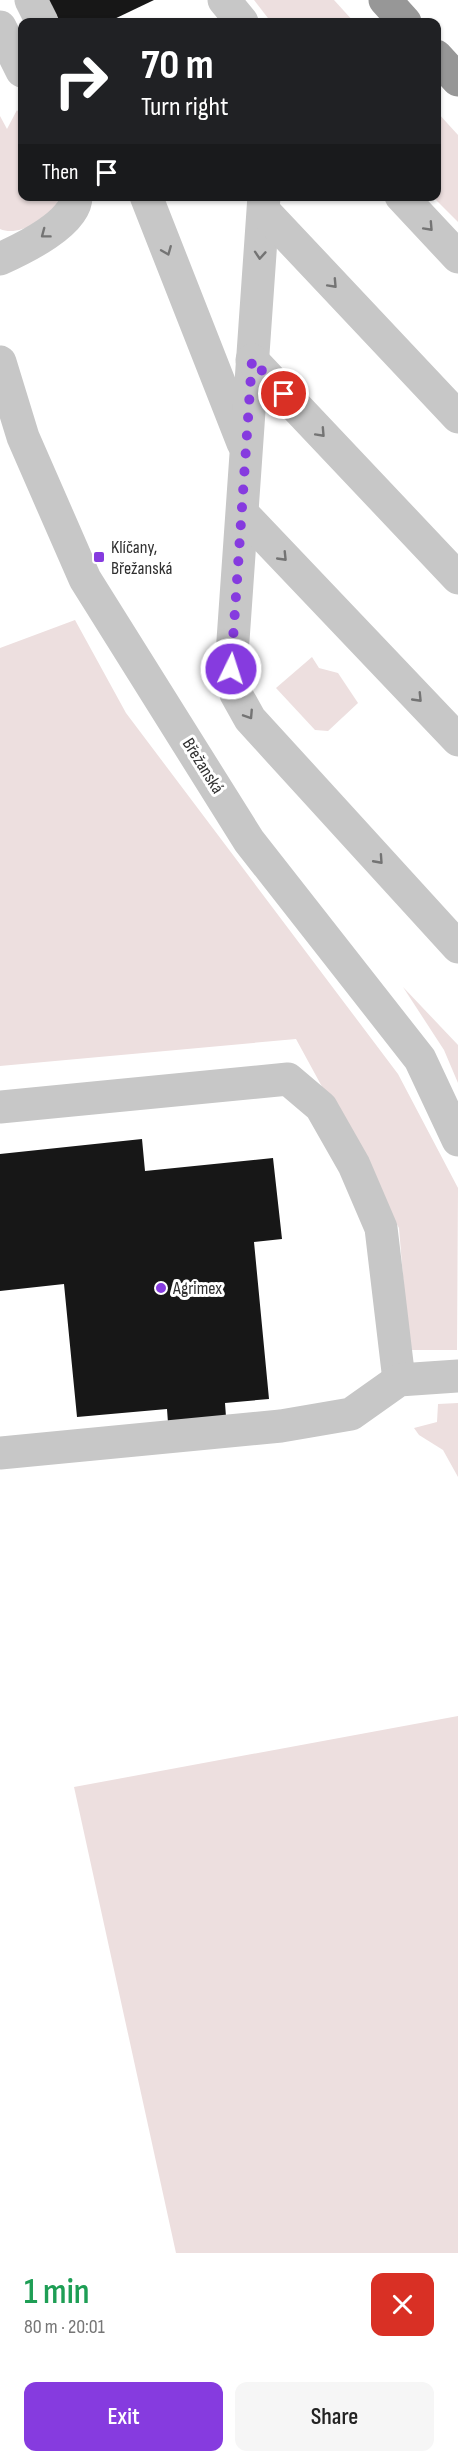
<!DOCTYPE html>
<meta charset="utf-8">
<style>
:root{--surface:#fff;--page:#f6f6f6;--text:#222;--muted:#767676;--accent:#863bdf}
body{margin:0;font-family:"Sofia Sans Condensed",sans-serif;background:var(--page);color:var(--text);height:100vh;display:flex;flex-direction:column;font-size:22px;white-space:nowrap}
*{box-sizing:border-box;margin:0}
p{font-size:20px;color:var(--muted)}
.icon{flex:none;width:33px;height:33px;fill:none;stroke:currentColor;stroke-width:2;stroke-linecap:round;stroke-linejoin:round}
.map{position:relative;height:2253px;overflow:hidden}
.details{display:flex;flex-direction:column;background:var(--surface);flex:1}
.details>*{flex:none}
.banner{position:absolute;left:18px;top:18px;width:423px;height:183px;border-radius:12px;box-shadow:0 2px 4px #0004;background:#202124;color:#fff;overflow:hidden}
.pin{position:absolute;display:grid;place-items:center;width:51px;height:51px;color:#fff;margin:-26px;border:3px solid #fff;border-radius:50%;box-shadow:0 2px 6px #0007}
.me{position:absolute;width:66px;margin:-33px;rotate:4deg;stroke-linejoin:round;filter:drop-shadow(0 0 4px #0008)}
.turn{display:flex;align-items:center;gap:21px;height:126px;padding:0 24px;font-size:27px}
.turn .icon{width:78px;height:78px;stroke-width:2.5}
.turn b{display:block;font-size:42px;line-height:51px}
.then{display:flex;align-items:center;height:57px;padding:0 24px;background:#0003;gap:12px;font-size:22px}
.round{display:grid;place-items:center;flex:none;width:63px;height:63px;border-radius:12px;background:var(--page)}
.overview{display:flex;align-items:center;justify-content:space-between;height:102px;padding:0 24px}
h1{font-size:36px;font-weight:600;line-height:45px;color:#1e9e55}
.button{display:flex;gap:12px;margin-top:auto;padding:12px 24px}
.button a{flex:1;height:69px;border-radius:12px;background:var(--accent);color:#fff;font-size:24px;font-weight:600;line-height:69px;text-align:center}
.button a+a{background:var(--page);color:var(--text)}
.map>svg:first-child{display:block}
.green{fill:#eddfdf}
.building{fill:#171717}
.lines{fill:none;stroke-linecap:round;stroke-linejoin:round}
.minor{stroke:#c7c7c7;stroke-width:33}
.highway{stroke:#979797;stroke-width:33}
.oneway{stroke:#747474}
.route{stroke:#863bdf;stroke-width:10;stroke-dasharray:0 18}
.poi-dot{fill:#863bdf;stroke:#fff;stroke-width:2}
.labels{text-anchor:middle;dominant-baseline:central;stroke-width:6;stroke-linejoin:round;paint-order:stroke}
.poi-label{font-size:18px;fill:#303030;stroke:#fff;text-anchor:start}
.street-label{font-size:18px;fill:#303030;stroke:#fff}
</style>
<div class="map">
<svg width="458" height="2253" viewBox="0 0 458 2253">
<rect width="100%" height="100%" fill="#fff"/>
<g class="green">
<path d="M254,0H334L354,22H271Z"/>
<path d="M17,110L22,117V196L59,197L55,212C41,220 18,237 0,229V116L7,129Z"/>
<path d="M437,112L458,135V222L433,197L436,196Z"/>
<path d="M75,620L126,713L398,1074L458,1188L457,1350H409L399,1228L296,1039L0,1066V648Z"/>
<path d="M312,657L319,668L338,673L358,703L328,731L315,730L276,688Z"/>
<path d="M403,987L458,1045V1083L444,1050Z"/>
<path d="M458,1403V1477L443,1450L419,1435L414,1428L437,1422L438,1404Z"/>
<path d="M458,1716V2253H176L74,1787Z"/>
</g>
<g class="building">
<path d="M48,0H154L108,22H60Z"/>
<path d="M142,1139L145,1171L273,1158L282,1239L254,1242L269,1399L225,1403L226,1417L168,1423L167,1409L77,1417L64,1284L0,1291V1154Z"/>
</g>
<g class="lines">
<g class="minor">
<path d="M31,0L42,22"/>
<path d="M224,0L242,22"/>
<path d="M0,27L22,71"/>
<path d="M146,196L243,443"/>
<path d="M264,196L231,669L236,694L250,719L458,947"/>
<path d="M401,196L458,257"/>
<path d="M264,211L458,417"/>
<path d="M0,259C22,249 77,223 76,196"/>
<path d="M252,360L458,578"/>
<path d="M0,362L23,437L85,579L249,841L420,1059L458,1140"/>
<path d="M243,514L458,740"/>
<path d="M0,1107L288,1079L321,1107L354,1165L381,1228L399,1380"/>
<path d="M0,1453L281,1426L351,1414L399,1380L458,1376"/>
</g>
<g class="highway">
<path d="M385,0L405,22"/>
<path d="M436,56L458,80"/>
</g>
</g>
<defs><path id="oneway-chevron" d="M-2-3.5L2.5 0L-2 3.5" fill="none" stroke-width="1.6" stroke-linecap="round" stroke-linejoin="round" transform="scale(1.5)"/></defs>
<g class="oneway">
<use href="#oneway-chevron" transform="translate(429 227) rotate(47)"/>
<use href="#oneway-chevron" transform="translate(45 234) rotate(143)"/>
<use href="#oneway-chevron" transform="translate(167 251) rotate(68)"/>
<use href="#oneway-chevron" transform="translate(260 255) rotate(94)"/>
<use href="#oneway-chevron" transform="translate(333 284) rotate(47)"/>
<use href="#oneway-chevron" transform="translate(321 433) rotate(47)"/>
<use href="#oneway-chevron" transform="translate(283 557) rotate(46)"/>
<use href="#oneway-chevron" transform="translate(418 698) rotate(46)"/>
<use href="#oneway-chevron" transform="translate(249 715) rotate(57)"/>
<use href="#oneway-chevron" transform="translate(379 860) rotate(48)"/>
</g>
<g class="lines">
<path class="route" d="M231,669L252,360L284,394"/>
</g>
<g class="poi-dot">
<rect x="93" y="551" width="12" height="12" rx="3"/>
<circle cx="161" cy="1288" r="6"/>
</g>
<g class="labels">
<g class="poi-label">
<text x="111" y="547">Klíčany,<tspan x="111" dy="21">Břežanská</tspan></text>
<text x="173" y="1288">Agrimex</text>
</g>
<g class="street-label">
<text transform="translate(203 766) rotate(58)">Břežanská</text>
</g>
</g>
</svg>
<div class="pin" style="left:284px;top:394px;background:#d93025"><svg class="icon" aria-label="arrive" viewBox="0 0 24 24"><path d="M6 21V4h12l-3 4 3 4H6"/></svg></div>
<svg class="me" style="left:231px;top:669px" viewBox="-20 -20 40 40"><circle r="17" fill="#863bdf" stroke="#fff" stroke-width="3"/><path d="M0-11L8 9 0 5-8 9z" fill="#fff"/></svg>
<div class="banner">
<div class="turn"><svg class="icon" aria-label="right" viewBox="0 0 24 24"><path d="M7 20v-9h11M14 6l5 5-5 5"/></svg><div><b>70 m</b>Turn right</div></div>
<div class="then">Then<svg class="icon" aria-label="arrive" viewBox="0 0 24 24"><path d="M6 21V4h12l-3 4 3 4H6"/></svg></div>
</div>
</div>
<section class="details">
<div class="overview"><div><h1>1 min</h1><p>80 m · 20:01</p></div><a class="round" style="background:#d93025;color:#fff"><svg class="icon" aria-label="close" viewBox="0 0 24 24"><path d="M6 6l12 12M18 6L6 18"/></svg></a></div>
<div class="button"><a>Exit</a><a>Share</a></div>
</section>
